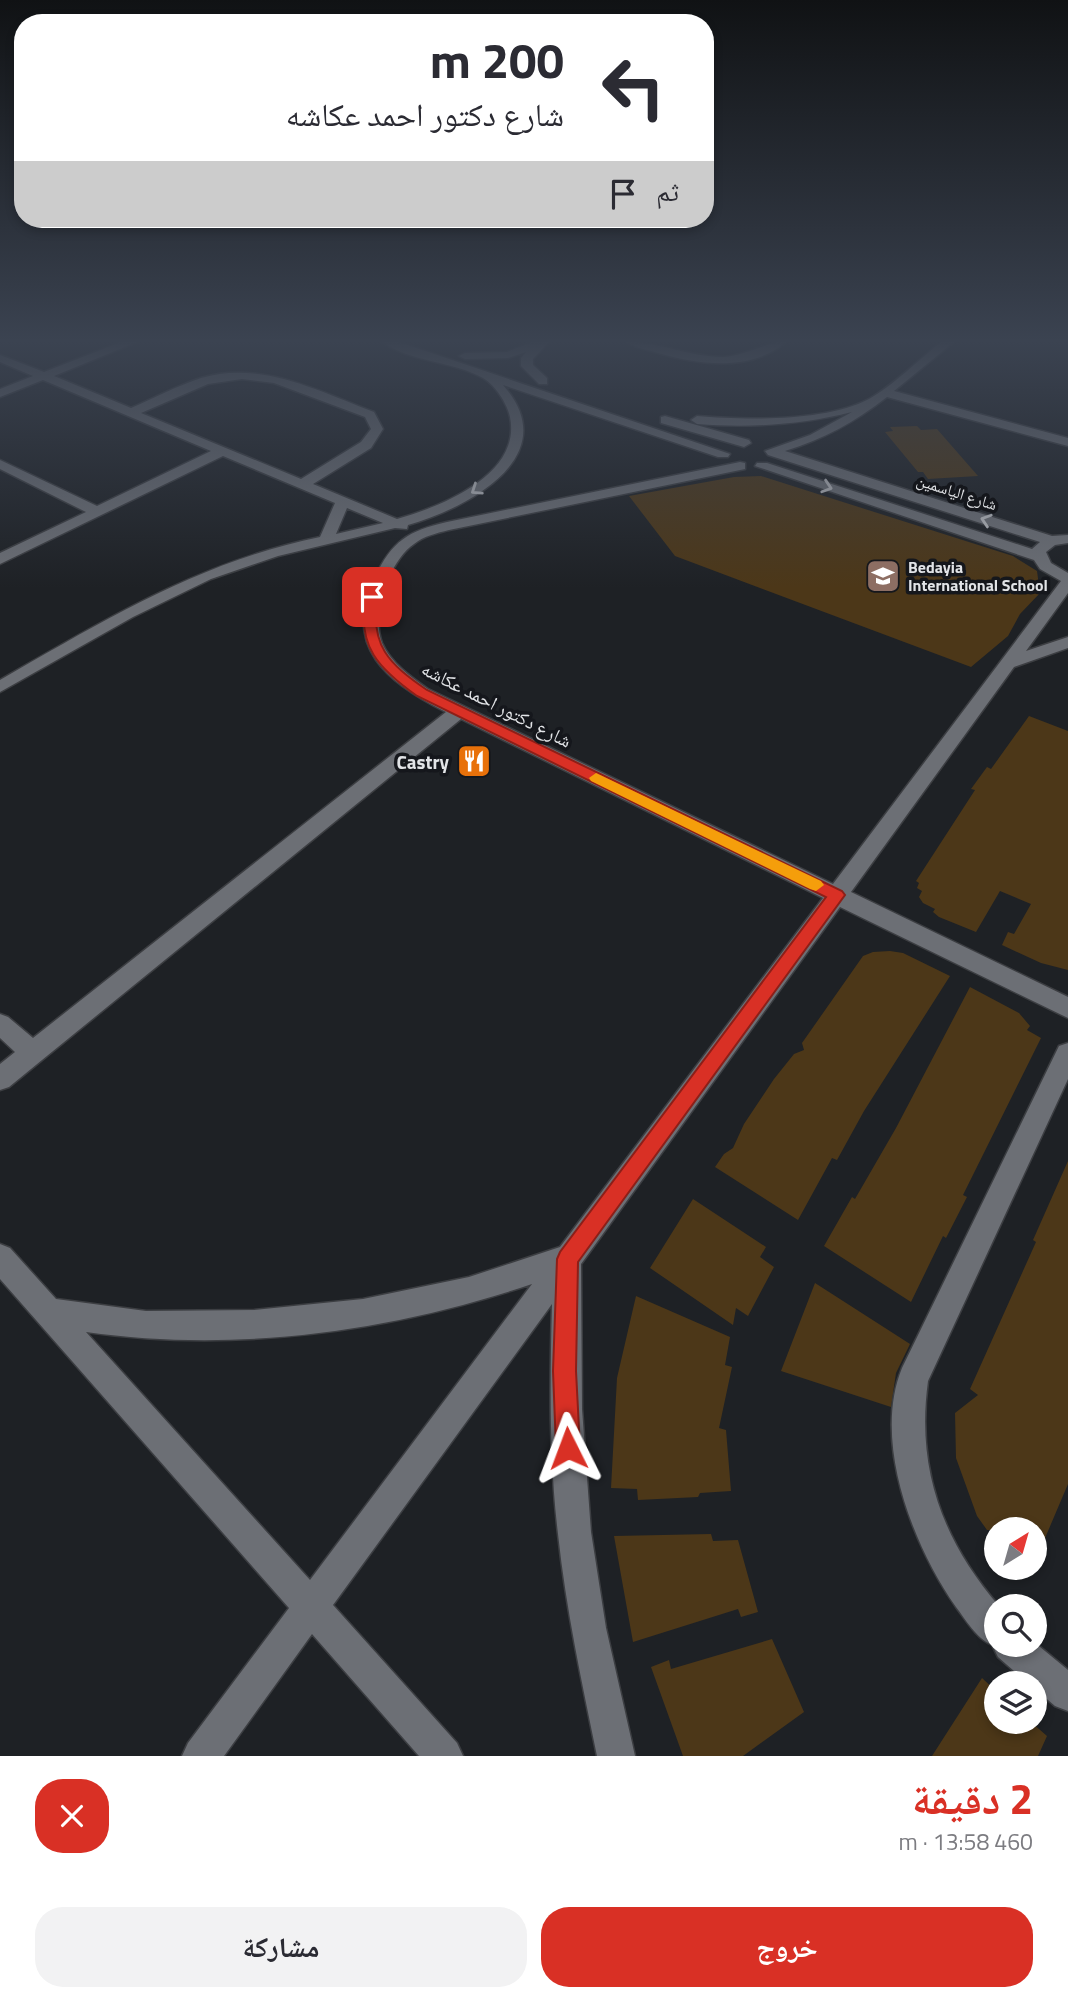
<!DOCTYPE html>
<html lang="ar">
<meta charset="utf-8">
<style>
:root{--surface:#fff;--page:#f2f2f3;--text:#2b2b33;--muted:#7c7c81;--accent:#d93025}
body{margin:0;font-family:"Titillium Web","Noto Naskh Arabic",sans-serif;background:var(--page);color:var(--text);direction:rtl;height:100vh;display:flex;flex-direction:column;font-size:26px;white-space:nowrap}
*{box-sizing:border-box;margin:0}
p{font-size:23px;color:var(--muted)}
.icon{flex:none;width:38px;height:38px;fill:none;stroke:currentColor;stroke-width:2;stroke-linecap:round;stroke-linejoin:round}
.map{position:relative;height:1756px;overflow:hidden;direction:ltr}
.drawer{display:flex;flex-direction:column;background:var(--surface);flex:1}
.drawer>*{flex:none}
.hud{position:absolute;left:14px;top:14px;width:700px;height:214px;border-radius:28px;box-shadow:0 4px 10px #0003;direction:rtl;background:#fff;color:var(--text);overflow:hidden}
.needle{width:46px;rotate:37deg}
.tools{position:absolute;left:984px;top:1517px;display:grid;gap:14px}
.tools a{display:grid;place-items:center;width:63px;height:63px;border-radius:50%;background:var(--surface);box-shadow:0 4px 10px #0003;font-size:35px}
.pin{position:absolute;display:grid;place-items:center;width:60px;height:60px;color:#fff;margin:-30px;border-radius:14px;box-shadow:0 4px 10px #0006}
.me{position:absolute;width:77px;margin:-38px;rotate:357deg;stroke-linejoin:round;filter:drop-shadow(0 0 5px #0008)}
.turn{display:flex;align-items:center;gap:24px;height:147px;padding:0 35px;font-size:32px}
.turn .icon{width:91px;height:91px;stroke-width:2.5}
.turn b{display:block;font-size:49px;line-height:60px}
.then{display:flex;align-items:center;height:66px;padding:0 35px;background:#0003;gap:14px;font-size:26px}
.round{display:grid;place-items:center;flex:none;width:74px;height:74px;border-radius:28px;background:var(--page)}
.overview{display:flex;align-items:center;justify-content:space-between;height:119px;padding:0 35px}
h1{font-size:42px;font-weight:700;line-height:52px;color:var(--accent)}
.action{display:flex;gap:14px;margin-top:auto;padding:14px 35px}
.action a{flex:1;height:80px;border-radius:28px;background:var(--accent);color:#fff;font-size:28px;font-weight:700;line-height:80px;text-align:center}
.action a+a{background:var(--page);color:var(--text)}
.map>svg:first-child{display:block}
.building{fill:#4c3718}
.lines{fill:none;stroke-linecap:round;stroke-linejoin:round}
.minor-casing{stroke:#3c3e42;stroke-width:3}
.minor{fill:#6c6f75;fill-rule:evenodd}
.oneway{stroke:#b9bbbf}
.route{fill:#d93025;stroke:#8d1f18;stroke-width:2}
.slow{fill:#f59e0b}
.labels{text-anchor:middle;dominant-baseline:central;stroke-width:7;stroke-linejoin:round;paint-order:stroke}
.far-street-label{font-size:16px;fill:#e2e4e7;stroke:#15171c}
.far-poi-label{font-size:16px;font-weight:bold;fill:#e2e4e7;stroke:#15171c;text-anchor:start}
.street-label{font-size:19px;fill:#e2e4e7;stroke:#15171c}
.poi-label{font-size:19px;font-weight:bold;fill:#e2e4e7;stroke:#15171c;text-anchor:end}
</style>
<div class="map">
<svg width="1068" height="1756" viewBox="0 0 1068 1756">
<rect width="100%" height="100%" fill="#1e2125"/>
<g class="building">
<path d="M917,426L921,430L937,429L978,476L928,479L923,472H918L885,432L893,431L890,427Z"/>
<path d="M761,476L1013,556L1037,571L1040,593L1020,614L1008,636L971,667L675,556L629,496L734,477Z"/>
<path d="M1029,716L1068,731V970L1041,963L1002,945L1008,932L1014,934L1031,904L1000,891L976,932L939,917L933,912L935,909L923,903L919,897L922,891L917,888L919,883L916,881L975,790L971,789L987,767L991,769Z"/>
<path d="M890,951L903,953L950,976L864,1111L837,1160L832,1158L798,1220L715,1167L724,1154L733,1148L744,1124L774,1079L794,1054L804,1050L802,1043L863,956L873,952Z"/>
<path d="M970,987L1019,1013L1030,1026L1027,1030L1041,1038L963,1195L967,1197L946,1238L943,1236L911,1302L824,1246L852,1197L855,1199L896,1128Z"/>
<path d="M1068,1161V1484L1034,1564V1530H987L977,1516L956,1458L955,1413L978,1395L970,1389L1036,1242L1033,1240Z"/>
<path d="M693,1199L766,1247L760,1257L774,1267L748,1316L736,1308L733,1325L650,1268Z"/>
<path d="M815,1283L910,1344L896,1373L891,1407L781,1371Z"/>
<path d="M636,1296L730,1337L725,1365L732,1367L719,1428L726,1430L731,1491L700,1493L698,1497L638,1500L637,1489L611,1488L617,1378Z"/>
<path d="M711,1534L713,1541L738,1540L758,1612L741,1617L738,1609L633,1642L614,1536Z"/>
<path d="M772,1639L804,1712L743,1756H683L651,1667L669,1660L671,1669Z"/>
<path d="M982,1678L996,1691V1722H1031L1047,1736L1038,1756H932Z"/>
</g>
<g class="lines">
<g class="minor-casing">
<g id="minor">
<path d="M121,342H137L54,376L131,408C154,398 177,386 201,378C261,360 320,392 374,412L383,429L371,448L313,484L397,519C440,507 522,475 510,417C507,403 495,385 483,378C453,361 410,362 382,342H399L730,454L728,457H718L503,385C566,456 468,508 408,525L407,529L395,528L278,556L211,579L133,617L0,692V680C105,620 199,562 320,537L335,503L223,456L0,564V553L86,512L0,469V460L97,506L211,451L43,380L0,397V389L33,376L0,362V355L44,372ZM242,379L274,383L365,417L371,429L361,442L301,479L141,413L208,384ZM347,508L383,523L336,534Z"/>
<path d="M532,342H549L533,359V365L547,378V384H539L521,366V358L526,352L508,358L465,359L459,356L465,353L507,352Z"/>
<path d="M627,342C660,342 690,357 723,357C746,356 764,342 786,342C751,372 699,365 658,353C648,350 635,348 627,342Z"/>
<path d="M941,342H954L894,391L1068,438V446L887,397C855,422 824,439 785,451L1052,536L1068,535V543L1055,545L1046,552L1051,563L1068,573V593L1026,651L1068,637V648L1014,667L851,892L1068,997V1018L840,907L581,1264L582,1409L591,1532L606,1628L635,1756H597C582,1683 566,1609 558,1534C549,1458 550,1381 552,1304L333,1605L457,1743L463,1756H419L312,1634L224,1756H182L188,1743L289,1608L0,1279V1244L10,1248L56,1299L146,1311L254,1310L363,1299L469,1277L560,1247L823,898L461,719L42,1060L9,1087L0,1090V1064L15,1052L0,1038V1014L8,1017L33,1038L446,712C388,683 341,647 375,577C392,541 408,531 447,522L740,462L745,463V469L449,530C437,533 424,536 414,544C389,561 371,615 382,643C391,663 411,677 428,689L833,884L1061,581L1040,569L1034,560L755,466L757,463H767L1032,549L1040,542L768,455L765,451L810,435L852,412C800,425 750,428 697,424L691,420L697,416C745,420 825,422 869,399C891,387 920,359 941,342ZM532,1284L310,1580L86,1332C236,1353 389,1332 532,1284Z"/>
<path d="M665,416L749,440L751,443L744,447L661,423V417Z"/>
<path d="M1068,1043V1079L928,1381C916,1468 942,1540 999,1606H996V1645H1034V1642L1068,1670V1711L1055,1706L1034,1688V1684H1029L998,1657L992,1645C976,1638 966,1620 956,1607C913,1546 872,1441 902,1368L1059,1046Z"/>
</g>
</g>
<use href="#minor" class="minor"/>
</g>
<defs><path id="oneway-chevron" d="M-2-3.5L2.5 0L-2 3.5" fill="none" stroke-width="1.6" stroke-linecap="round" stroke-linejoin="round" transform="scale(1.75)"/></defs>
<g class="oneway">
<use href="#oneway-chevron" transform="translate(827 487) rotate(18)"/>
<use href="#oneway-chevron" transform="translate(476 490) rotate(146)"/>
<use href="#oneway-chevron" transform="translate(986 520) rotate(-162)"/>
</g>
<linearGradient id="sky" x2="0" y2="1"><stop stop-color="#101214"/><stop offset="0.58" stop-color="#3b4351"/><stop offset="1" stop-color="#3b4351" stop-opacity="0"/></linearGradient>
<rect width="1068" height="588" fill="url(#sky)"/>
<path class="route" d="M372,594L378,597C369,645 389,664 427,690L842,891L845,895L578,1262L576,1371L580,1448L576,1457L568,1460L560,1457L556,1448L553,1371L557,1259L560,1252L826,897L417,696C379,669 356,646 366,597Z"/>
<path class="slow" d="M596,773L821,881L824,885L816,891L810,889L591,781L589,778Z"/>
<defs>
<g id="school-square" transform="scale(1.75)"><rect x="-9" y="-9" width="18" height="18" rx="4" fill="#8d6e63" stroke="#15171c"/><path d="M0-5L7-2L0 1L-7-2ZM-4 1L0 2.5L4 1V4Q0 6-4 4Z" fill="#fff"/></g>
<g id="restaurant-square" transform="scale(1.75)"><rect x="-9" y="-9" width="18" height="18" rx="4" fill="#e8710a" stroke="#15171c"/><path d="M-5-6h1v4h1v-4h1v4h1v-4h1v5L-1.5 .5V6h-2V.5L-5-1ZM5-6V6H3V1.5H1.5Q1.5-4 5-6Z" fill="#fff"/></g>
</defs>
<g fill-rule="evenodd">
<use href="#school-square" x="883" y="576"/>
<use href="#restaurant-square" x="474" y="761"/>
</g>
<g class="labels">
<g class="far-street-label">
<text transform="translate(957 492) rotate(18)">شارع الياسمين</text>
</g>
<g class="far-poi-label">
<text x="908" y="567">Bedayia<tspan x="908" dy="18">International School</tspan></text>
</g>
<g class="street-label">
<text transform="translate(497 704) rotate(27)">شارع دكتور احمد عكاشه</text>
</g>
<g class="poi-label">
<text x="449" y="761">Castry</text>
</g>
</g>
</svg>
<div class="tools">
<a><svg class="needle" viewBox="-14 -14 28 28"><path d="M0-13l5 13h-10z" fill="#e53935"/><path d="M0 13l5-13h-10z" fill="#7c7c81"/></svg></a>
<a><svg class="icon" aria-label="search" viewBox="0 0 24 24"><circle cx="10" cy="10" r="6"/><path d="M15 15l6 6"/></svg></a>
<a><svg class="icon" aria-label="layers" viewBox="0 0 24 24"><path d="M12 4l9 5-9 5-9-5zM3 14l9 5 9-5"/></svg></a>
</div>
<div class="pin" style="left:372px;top:597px;background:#d93025"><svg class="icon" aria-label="arrive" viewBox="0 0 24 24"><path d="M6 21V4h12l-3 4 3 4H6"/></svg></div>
<svg class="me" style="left:568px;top:1448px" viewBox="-20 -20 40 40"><path d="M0-17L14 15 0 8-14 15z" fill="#d93025" stroke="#fff" stroke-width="4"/></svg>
<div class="hud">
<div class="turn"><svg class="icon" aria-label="left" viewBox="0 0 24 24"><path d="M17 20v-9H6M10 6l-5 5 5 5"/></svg><div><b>200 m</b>شارع دكتور احمد عكاشه</div></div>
<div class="then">ثم<svg class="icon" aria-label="arrive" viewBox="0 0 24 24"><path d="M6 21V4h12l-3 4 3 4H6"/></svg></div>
</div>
</div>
<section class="drawer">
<div class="overview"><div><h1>2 دقيقة</h1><p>460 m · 13:58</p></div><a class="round" style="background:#d93025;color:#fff"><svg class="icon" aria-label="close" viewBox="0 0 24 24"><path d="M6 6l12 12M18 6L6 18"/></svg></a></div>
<div class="action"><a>خروج</a><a>مشاركة</a></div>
</section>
